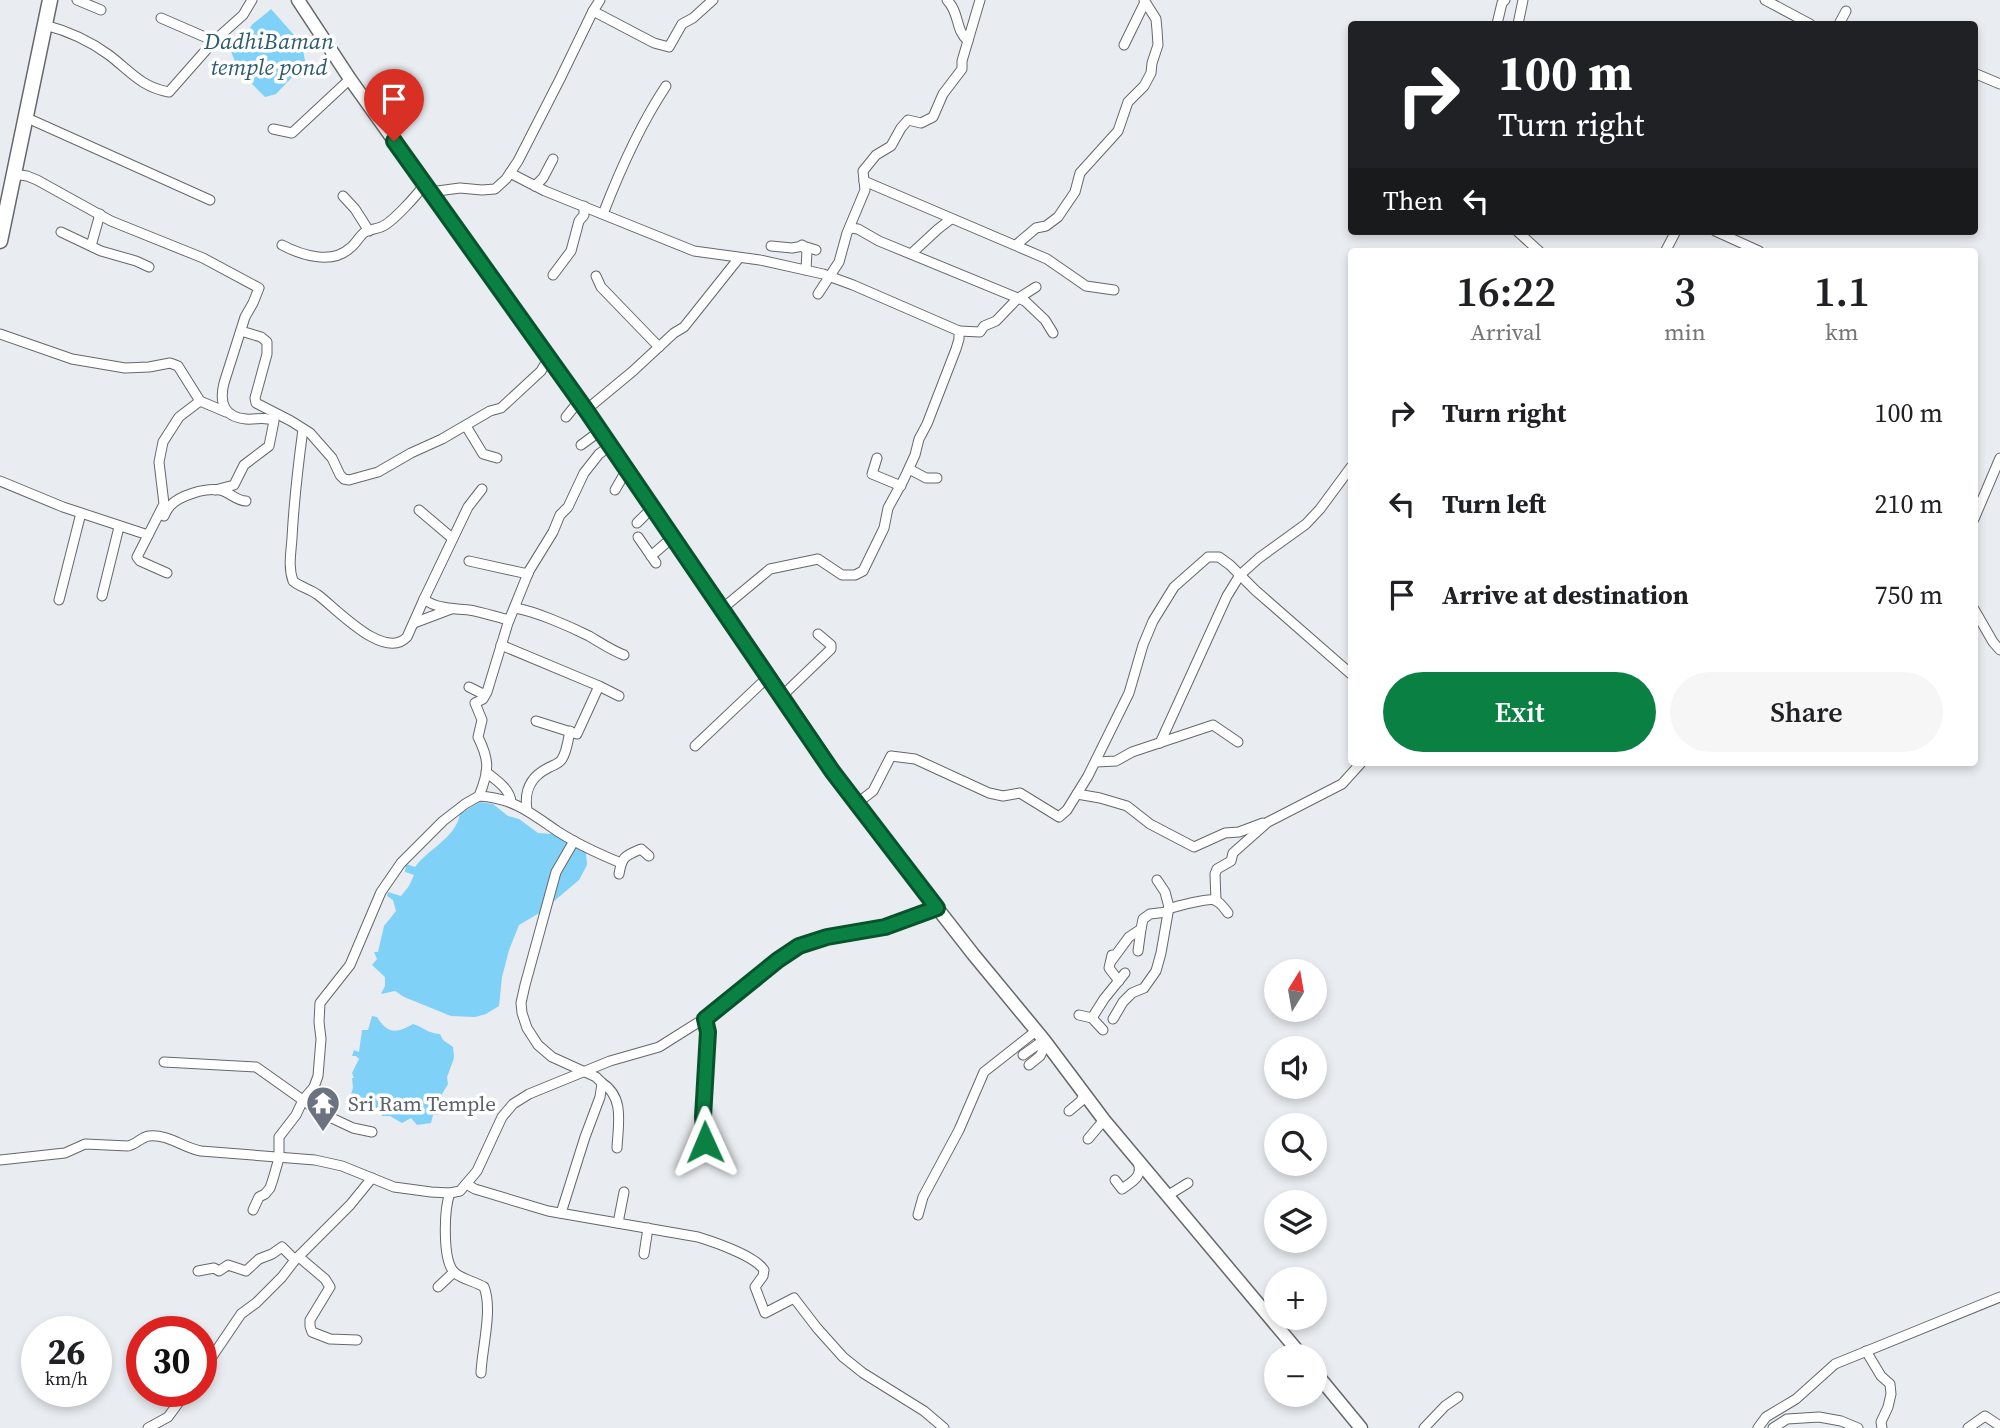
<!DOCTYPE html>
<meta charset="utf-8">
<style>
:root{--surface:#fff;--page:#f6f6f6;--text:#202124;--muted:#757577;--accent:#0b8043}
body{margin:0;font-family:"Source Serif 4",serif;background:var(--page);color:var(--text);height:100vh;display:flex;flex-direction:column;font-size:26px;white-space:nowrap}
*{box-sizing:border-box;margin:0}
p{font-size:23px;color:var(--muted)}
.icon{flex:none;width:38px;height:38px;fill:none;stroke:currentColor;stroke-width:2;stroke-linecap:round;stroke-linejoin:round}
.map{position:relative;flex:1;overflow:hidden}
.drawer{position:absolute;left:1348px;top:248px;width:630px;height:518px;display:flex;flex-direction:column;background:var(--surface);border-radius:7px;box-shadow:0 4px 10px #0003}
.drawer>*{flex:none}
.top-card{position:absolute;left:1348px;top:21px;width:630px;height:214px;border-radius:7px;box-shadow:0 4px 10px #0003;background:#202124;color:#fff;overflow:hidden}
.needle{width:46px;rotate:11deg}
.controls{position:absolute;left:1264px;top:959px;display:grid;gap:14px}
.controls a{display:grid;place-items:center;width:63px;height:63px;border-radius:50%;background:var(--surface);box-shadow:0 4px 10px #0003;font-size:35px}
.speed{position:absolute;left:21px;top:1316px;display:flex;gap:14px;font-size:35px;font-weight:700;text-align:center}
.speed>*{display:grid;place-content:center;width:91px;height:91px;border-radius:50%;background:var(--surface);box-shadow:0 4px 10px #0003;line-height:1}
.speed small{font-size:18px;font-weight:400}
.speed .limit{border:10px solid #d22;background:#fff;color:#111}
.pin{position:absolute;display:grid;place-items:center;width:60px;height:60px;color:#fff;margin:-72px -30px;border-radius:50% 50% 50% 0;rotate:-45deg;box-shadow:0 0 7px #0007}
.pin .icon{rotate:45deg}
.me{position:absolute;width:77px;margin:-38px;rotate:359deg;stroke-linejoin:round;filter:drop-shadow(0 0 5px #0008)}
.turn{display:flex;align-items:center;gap:24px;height:147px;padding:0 35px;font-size:32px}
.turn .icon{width:91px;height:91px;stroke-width:2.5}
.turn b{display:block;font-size:49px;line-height:60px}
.then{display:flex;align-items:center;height:66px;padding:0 35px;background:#0003;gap:14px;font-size:26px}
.eta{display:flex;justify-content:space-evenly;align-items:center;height:119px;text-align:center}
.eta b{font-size:42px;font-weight:600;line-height:49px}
.cta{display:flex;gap:14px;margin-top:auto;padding:14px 35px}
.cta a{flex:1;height:80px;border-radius:42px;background:var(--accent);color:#fff;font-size:28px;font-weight:600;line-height:80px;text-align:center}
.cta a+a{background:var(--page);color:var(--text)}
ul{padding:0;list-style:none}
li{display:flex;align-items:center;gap:21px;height:91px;padding:0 35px}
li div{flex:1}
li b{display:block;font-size:26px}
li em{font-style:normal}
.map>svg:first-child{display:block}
.water{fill:#7fd1f8}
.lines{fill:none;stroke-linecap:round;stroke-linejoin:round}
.street-casing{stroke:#65676a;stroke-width:11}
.secondary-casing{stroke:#65676a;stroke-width:15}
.primary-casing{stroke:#65676a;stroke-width:17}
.street{stroke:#fff;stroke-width:9}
.secondary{stroke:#fff;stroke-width:12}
.primary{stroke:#fff;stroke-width:14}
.route-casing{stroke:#07532c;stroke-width:18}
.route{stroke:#0b8043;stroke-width:12}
.labels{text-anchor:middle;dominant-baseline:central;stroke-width:7;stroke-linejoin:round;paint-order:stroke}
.worship-label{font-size:21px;fill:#5b616d;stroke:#fff;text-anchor:start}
.water-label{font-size:23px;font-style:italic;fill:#2d5b70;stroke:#fff}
</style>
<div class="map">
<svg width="2000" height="1428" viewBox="0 0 2000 1428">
<rect width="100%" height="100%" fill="#e9ecf0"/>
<g class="water">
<path d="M271,9L302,44L305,61L300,69L276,94L265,97C255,87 223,56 233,41C236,37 243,35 247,32C250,29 251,25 254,23C260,18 266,14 271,9Z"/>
<path d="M480,802L493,804L508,816L519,819L538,833L552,834L570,841L586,852L587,865L579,880L541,912L519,925L509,950L502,977L499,1006L486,1014L475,1017L451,1016L404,997L395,991L381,994L385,986V977L372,965L377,959L374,952H378L384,926L396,911L393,900L387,896L388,892L401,896L409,886L414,875L405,872L406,864L415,867C429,848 455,839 460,814Z"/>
<path d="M372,1016L377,1017C388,1035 397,1033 413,1024C425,1028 427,1033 440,1034L443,1040L453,1047L454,1058L447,1077L448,1084L442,1094L441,1105L438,1107V1115H433L431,1123L417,1125L411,1118L402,1123L390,1116H382L381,1110L368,1106L353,1107L354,1098L351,1094L353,1088L352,1078H354L352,1073L359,1059L356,1056H352L354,1050L359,1052L362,1030H368Z"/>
</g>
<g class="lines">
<g class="street-casing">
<g id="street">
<path d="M77,0L101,10"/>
<path d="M947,0C960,13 955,30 968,41"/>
<path d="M1765,0L1810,24"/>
<path d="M593,11L654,43L669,47L682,24L693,18L713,0"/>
<path d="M161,18L214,41"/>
<path d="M1497,24L1502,3L1505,0"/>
<path d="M1518,24L1523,0"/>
<path d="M1839,24L1846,11"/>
<path d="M45,25C68,31 90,41 109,55C130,71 141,87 169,92L214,41L243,15L252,0"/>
<path d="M1124,45L1145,2"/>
<path d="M1974,73L2000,84"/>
<path d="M25,117L210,200"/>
<path d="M273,129L292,133L350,79"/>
<path d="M510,173L545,191L694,251L760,260L823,274L853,285L959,331V339L956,349L927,424L919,439L915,455L904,479L888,508L884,528L863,571L855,575H842L818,559L770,569L723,608"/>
<path d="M13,174L27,176L37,180L111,221L203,258L259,288L253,303L245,317L224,383C219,403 224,417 246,419C256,420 265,416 274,421L269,446L244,465L234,485L215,490"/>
<path d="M864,181L1047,259L1086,286L1114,290"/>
<path d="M535,186L543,178L553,159"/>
<path d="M430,192L460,188L482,190L495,189L506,179L518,161L560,79L593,11L600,0"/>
<path d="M343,196L355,209L369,231"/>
<path d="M603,214C620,170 640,125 666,86"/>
<path d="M850,228L858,229L879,241L1025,301L1045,320L1053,333"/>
<path d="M1517,231L1540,252"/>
<path d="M1715,231L1759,251"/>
<path d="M61,232L101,251L136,261L149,267"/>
<path d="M282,245C301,255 332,265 350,248C356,244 359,236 365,232C370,229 376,229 381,227C392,223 417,195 424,185"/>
<path d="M802,245L807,251L806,270"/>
<path d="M1016,245L1036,228L1046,226L1058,217L1075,192L1080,173L1118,131L1128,102L1144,86L1151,73L1152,63L1158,45L1157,30L1156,19L1144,0"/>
<path d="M91,246L100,214"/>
<path d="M771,246L792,248L803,246L816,250"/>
<path d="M1665,252L1676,231"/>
<path d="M911,254L938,229L951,219"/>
<path d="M553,275L571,251L579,221L584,215V206"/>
<path d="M596,276L601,287L659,347"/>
<path d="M818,294L839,262L847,233L865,190L863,171L876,155L891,146L901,128L908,120L921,123L933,117L943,94L962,69V61L980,0"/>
<path d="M241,331L261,337L267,342V354L255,398L256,403L291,421L310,433L332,458L340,475L344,479L349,480L378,472L411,453L442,439L490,411L501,408L541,371L549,357"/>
<path d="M959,331L980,332L984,326L996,321L1017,299L1036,287"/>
<path d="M0,334L72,359L125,368L149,367L170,363L178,366L200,401L226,412"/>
<path d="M586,410L633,371L674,333L684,327L739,258"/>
<path d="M566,417L579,401"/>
<path d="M466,426L483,454L497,458"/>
<path d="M303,429C298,466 294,501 292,538C291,553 288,567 293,581C300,587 310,589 318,595C337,609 384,661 407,637L424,599"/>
<path d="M581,445L600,431"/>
<path d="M877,458L872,474L901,486"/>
<path d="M909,469L926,478H937"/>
<path d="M0,481L63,507L148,535"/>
<path d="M482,489L468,507L424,599C434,608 455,609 469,610C482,612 496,617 509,620"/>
<path d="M615,490L626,471"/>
<path d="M419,510L452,538"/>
<path d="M164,516C166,512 167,509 170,506C180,495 205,488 220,490C230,492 236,501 246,501"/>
<path d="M1974,519L2000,458"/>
<path d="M637,523L652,508"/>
<path d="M638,537L656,563"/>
<path d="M651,556L673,537"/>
<path d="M469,561L528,574"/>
<path d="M167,573L140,561L137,557L164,504L159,462L163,442L179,417L200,401"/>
<path d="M102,596L119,527"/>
<path d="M59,600L81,513"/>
<path d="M515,608C535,611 571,627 589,636C601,643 611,650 624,655"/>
<path d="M1974,609L1993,642L2000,650"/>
<path d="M414,623L451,609"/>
<path d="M501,645L599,686L619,696"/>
<path d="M469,687L485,695"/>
<path d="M782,696L831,649V645L818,634"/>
<path d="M536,721L577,734L599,686"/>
<path d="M1160,743L1227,596L1240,575L1259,558L1306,524L1320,509L1351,467"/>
<path d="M695,746L768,677"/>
<path d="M1096,762L1116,761L1132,752L1213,725L1238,742"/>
<path d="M486,772C496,780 510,789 511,802"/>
<path d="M1077,794L1100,798L1127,806L1150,824L1194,847L1225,833L1239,832L1263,823"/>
<path d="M479,796C513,798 531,813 557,831C577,844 599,854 621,863"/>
<path d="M856,804L873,791L891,756L915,759L989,793L1003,796L1020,793L1059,817L1067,810L1088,776L1129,693L1143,645L1153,621L1174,587L1208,557H1219L1230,565L1255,590L1351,674"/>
<path d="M527,810C524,791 530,777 548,768C553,765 559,764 562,759C567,751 568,740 570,731"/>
<path d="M619,874C622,856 625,856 641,849L649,856"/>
<path d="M1216,901L1215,874L1217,869L1231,861L1233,853L1268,822L1342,784L1361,763"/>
<path d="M1168,909C1177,906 1208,898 1215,900C1220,902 1225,909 1228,913"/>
<path d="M1138,951L1141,929"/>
<path d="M1112,955L1109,968L1119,981"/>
<path d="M1112,960L1129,937L1141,929L1143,919L1150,914L1167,912"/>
<path d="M1079,1015L1092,1018L1103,1030"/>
<path d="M1092,1018L1104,999L1125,973"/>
<path d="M704,1019L708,1032L703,1117L705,1142"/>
<path d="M1113,1019L1123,1002L1132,993L1144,988L1156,971L1161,953L1169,907L1165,892L1157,880"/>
<path d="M1023,1055L1044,1040"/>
<path d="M164,1062L256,1067L321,1113L353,1128L372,1132"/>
<path d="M1029,1065L1040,1056L1044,1048L1040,1042"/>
<path d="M602,1083C625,1097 618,1125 617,1148"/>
<path d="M1069,1111L1081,1101L1084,1094"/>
<path d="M1088,1139L1104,1120"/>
<path d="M0,1160L65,1153L85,1144L128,1146C137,1144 141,1137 149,1136C169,1134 183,1148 201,1151L315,1160L342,1166L394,1187L431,1192L450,1193L460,1191L477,1171L502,1117L513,1104L529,1094L610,1061L659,1047L713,1013L778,960L799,946L827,937L885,927L937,908"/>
<path d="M1115,1180L1122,1189C1133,1181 1143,1177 1138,1162"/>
<path d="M466,1184L475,1189L548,1211L698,1237C714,1242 755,1256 764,1270L763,1276L755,1287L765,1313L794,1298L817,1328L843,1357L863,1373L924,1411L944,1428"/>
<path d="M450,1193C444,1209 442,1262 455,1273C462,1279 476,1282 484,1287C493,1309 482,1348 481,1373"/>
<path d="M1167,1196L1188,1183"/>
<path d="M253,1210L259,1197L265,1194L270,1188L273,1179L279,1158V1137L296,1115L303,1100L314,1087L318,1076L321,1039L319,1022L320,1003L350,965L381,892L401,863L443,821L465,804L479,796C489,771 490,761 478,737L482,720L475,703L483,699L487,692L508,623L529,571L553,532L560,515L568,507L584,473L599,454L610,446"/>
<path d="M561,1213L585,1137L600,1097L602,1083L596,1077L552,1057L538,1045L527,1028L522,1013L521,1003L525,985L556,872L574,841"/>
<path d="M918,1215L923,1197L959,1130L984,1072L1036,1031"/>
<path d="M618,1223L624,1192"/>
<path d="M644,1254L648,1228"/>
<path d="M299,1257L325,1279L330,1287L310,1320V1326L312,1332L330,1339L357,1340"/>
<path d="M198,1271L214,1268L219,1271L228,1265L246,1271L259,1259L272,1254L282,1247L295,1260"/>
<path d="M438,1287L454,1272"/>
<path d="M1866,1351L1881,1376L1890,1384L1891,1394L1888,1407L1881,1422L1882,1428"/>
<path d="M201,1373L241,1314L256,1303L282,1277L295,1260L350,1205L372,1178"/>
<path d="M148,1428L168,1417L187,1391"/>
<path d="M1424,1428L1445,1406L1458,1397"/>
<path d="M1758,1428L1766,1417L1796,1399L1835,1364L2000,1297"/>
<path d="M1773,1428L1787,1419L1819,1417L1841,1421L1858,1428"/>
<path d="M1968,1428L1985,1416L2000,1426"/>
</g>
</g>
<g class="secondary-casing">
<g id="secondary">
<path d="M298,0L350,79L586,410L652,508L723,608L856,804L973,954L1044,1040L1104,1120L1302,1356"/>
<path d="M1314,1371L1361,1428"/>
</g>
</g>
<g class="primary-casing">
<path id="primary" d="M0,241L50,0"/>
</g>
<use href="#street" class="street"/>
<use href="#secondary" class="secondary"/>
<use href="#primary" class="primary"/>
</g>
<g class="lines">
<g class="route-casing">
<path id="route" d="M394,141L586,410L832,771L937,908L885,927L827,937L799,946L778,960L705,1019L708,1032L703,1117L705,1142"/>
</g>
<use href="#route" class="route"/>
</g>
<defs>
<g id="temple-pin" transform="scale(1.75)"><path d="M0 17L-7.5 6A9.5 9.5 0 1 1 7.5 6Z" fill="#6b7280" stroke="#fff"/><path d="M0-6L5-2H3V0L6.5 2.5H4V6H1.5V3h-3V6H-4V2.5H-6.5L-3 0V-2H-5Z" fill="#fff"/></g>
</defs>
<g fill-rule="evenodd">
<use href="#temple-pin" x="323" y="1103"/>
</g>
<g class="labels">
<g class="worship-label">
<text x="348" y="1103">Sri Ram Temple</text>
</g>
<g class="water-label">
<text x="269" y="41">DadhiBaman<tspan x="269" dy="26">temple pond</tspan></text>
</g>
</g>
</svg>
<div class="controls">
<a><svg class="needle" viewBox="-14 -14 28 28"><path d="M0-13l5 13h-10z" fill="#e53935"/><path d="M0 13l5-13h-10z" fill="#757577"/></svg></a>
<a><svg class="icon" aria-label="sound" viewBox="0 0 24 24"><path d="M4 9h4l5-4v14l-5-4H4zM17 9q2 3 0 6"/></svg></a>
<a><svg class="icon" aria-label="search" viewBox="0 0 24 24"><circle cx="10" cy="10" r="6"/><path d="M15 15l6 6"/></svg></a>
<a><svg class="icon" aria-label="layers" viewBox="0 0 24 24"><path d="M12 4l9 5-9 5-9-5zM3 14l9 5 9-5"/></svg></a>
<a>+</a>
<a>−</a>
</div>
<div class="speed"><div>26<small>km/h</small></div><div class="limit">30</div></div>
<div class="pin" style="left:394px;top:141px;background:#d93025"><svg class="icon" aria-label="arrive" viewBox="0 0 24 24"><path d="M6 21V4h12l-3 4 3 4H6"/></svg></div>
<svg class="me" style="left:705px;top:1142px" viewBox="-20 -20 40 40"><path d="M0-17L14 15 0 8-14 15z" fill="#0b8043" stroke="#fff" stroke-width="4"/></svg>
<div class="top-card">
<div class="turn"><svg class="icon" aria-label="right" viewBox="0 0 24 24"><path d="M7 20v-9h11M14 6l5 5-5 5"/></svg><div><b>100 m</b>Turn right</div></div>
<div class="then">Then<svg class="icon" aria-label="left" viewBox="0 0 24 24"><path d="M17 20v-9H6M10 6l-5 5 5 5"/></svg></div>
</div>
<section class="drawer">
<div class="eta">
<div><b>16:22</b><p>Arrival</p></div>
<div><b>3</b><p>min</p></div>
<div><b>1.1</b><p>km</p></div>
</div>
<ul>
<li><svg class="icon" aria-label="right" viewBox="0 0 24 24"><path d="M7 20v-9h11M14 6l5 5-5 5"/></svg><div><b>Turn right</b></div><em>100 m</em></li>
<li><svg class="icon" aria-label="left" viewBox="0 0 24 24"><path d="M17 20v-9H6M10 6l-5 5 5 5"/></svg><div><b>Turn left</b></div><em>210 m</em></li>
<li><svg class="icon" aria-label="arrive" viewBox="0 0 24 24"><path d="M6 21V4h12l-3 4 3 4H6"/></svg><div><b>Arrive at destination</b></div><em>750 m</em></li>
</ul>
<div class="cta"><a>Exit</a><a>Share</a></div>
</section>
</div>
